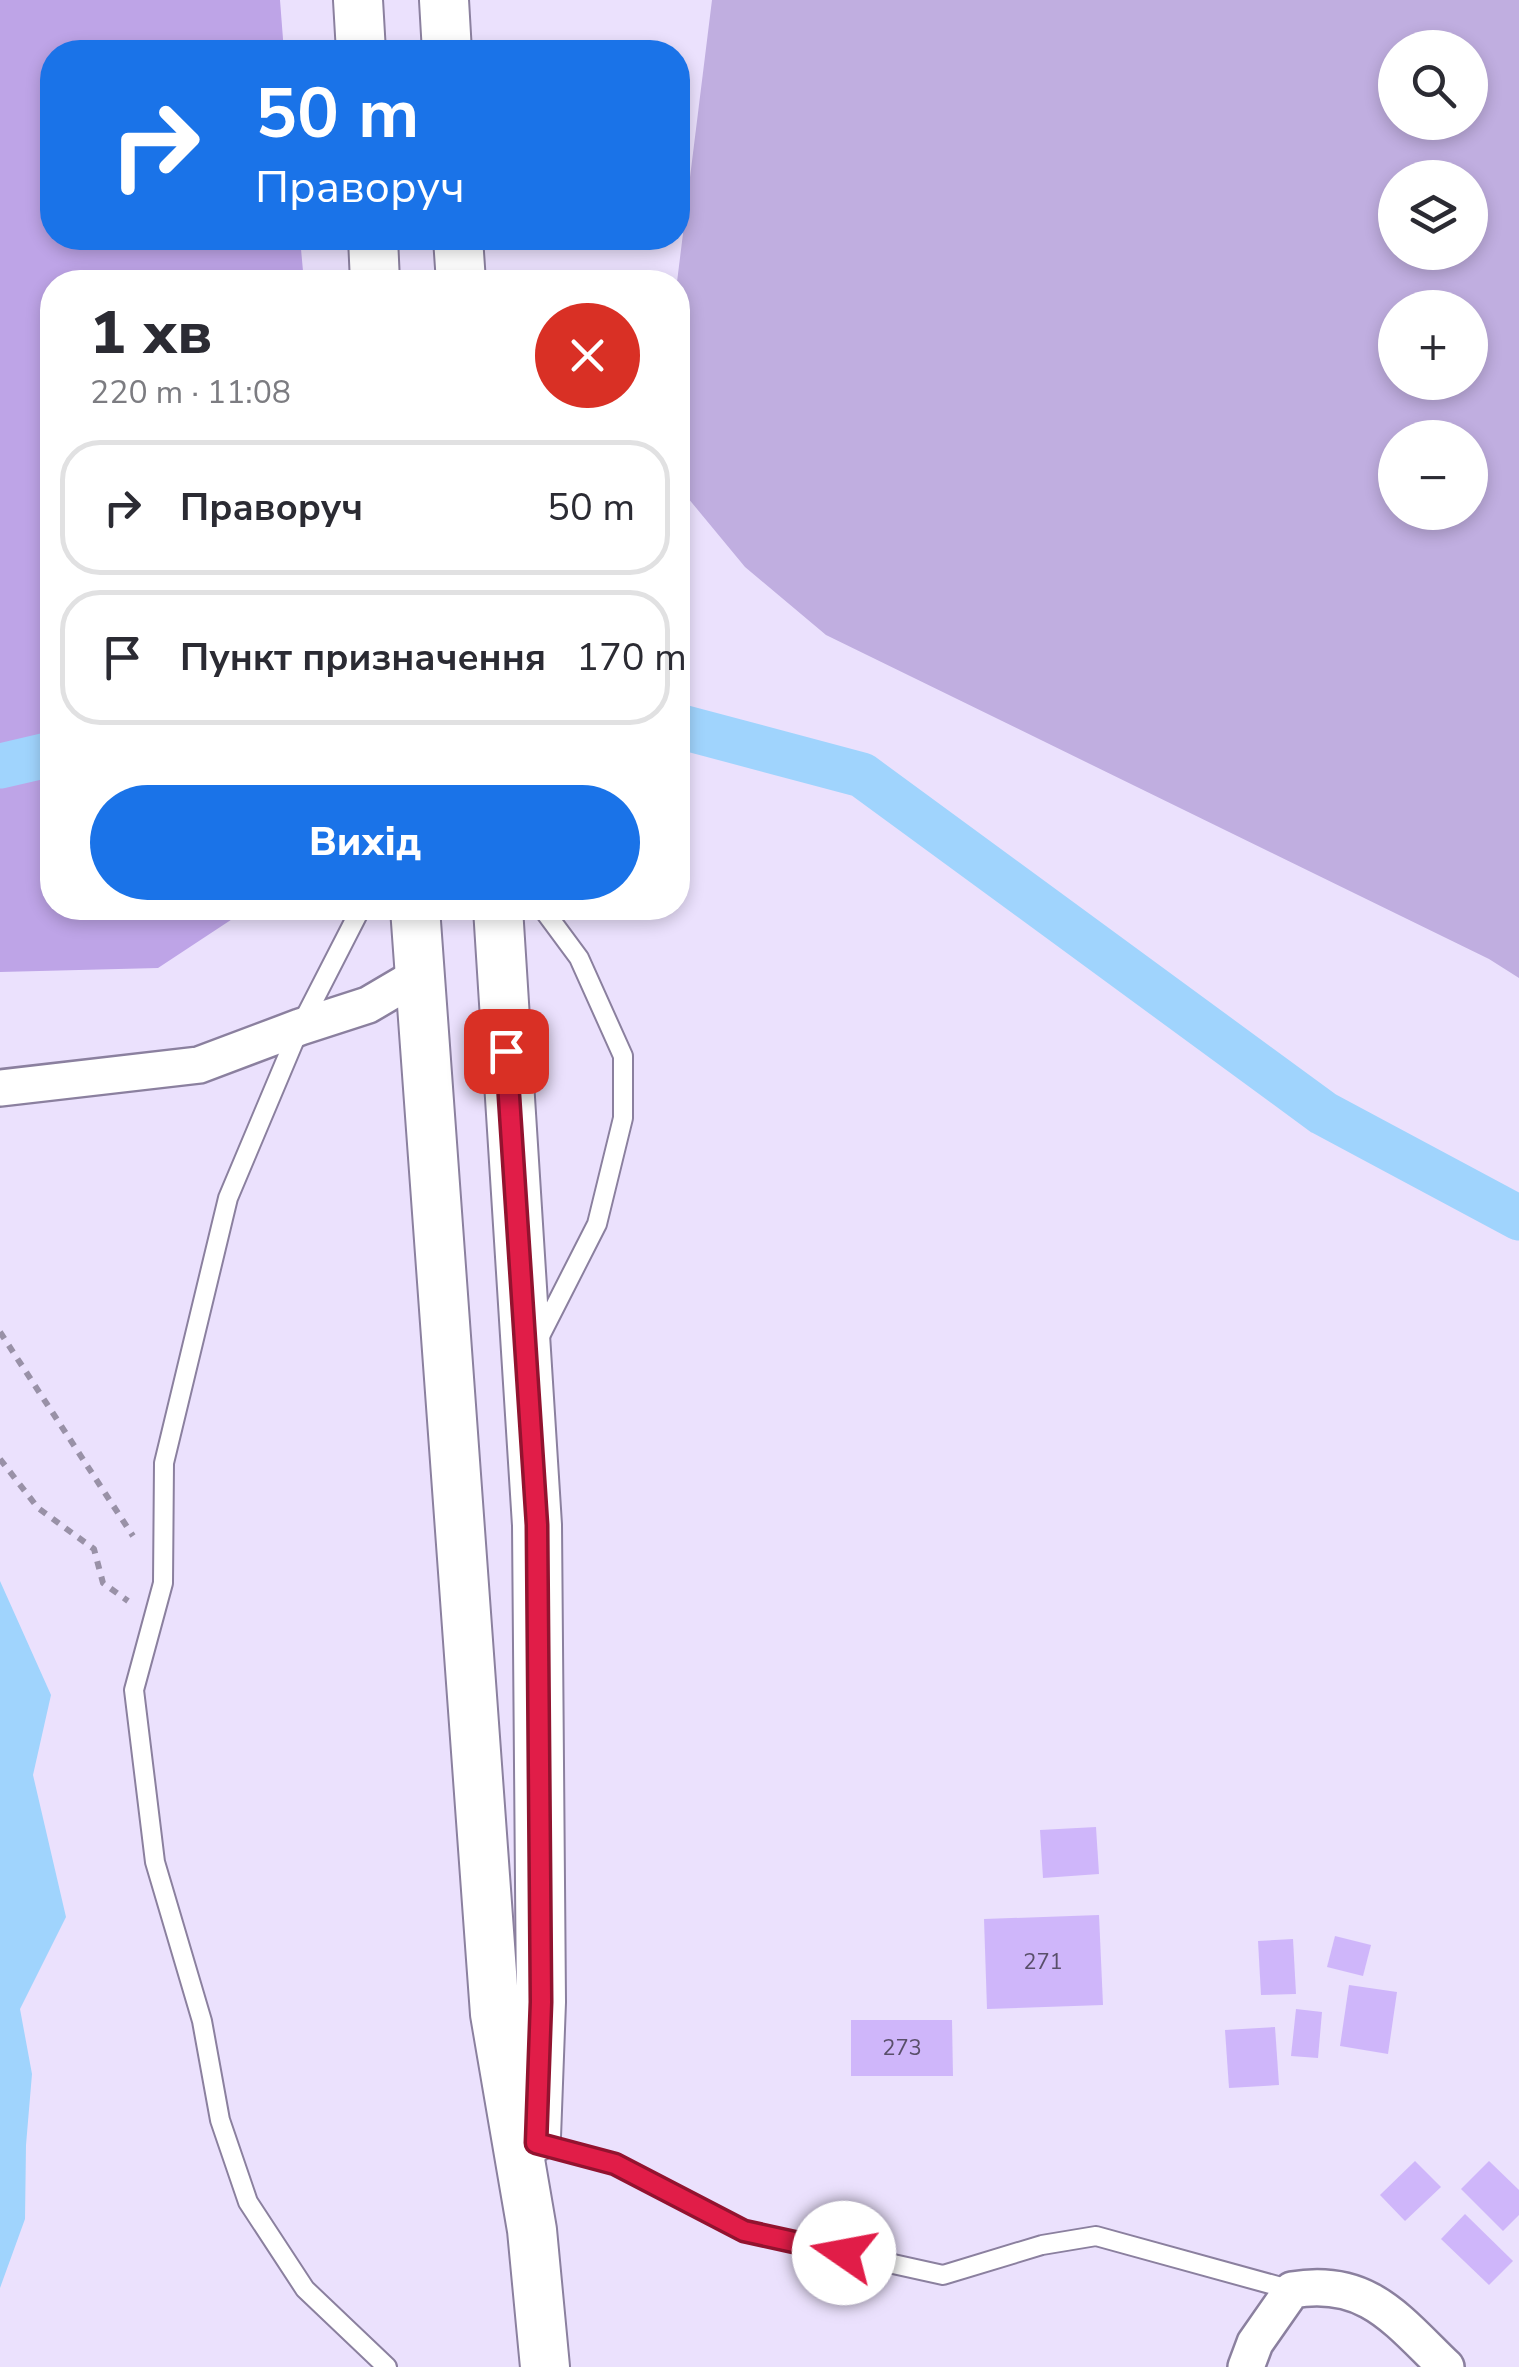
<!DOCTYPE html>
<html lang="uk">
<meta charset="utf-8">
<style>
:root{--surface:#fff;--page:#f2f2f3;--text:#2b2b33;--muted:#7c7c81;--line:#e1e1e2;--accent:#1a73e8}
body{margin:0;font-family:"Nunito Sans",sans-serif;background:var(--page);color:var(--text);height:100vh;display:flex;flex-direction:column;font-size:38px;white-space:nowrap}
*{box-sizing:border-box;margin:0}
p{font-size:32px;color:var(--muted)}
.icon{flex:none;width:55px;height:55px;fill:none;stroke:currentColor;stroke-width:2;stroke-linecap:round;stroke-linejoin:round}
.map{position:relative;flex:1;overflow:hidden}
.details{position:absolute;left:40px;top:270px;width:650px;height:650px;display:flex;flex-direction:column;background:var(--surface);border-radius:40px;box-shadow:0 5px 15px #0003}
.details>*{flex:none}
.guide{position:absolute;left:40px;top:40px;width:650px;height:210px;border-radius:40px;box-shadow:0 5px 15px #0003;background:#1a73e8;color:#fff;overflow:hidden}
.buttons{position:absolute;left:1378px;top:30px;display:grid;gap:20px}
.buttons a{display:grid;place-items:center;width:110px;height:110px;border-radius:50%;background:var(--surface);box-shadow:0 5px 15px #0003;font-size:50px}
.pin{position:absolute;display:grid;place-items:center;width:85px;height:85px;color:#fff;margin:-42px;border-radius:20px;box-shadow:0 5px 15px #0006}
.me{position:absolute;width:110px;margin:-55px;rotate:282deg;stroke-linejoin:round;filter:drop-shadow(0 0 8px #0008)}
.turn{display:flex;align-items:center;gap:35px;height:210px;padding:0 50px;font-size:45px}
.turn .icon{width:130px;height:130px;stroke-width:2.5}
.turn b{display:block;font-size:70px;line-height:85px}
.round{display:grid;place-items:center;flex:none;width:105px;height:105px;border-radius:52px;background:var(--page)}
.summary{display:flex;align-items:center;justify-content:space-between;height:170px;padding:0 50px}
h1{font-size:60px;font-weight:800;line-height:75px}
.cta{display:flex;gap:20px;margin-top:auto;padding:20px 50px}
.cta a{flex:1;height:115px;border-radius:60px;background:var(--accent);color:#fff;font-size:40px;font-weight:800;line-height:115px;text-align:center}
ul{padding:0;list-style:none}
li{display:flex;align-items:center;gap:30px;height:135px;margin:0 20px 15px;padding:0 30px;border:5px solid var(--line);border-radius:40px}
li div{flex:1}
li b{display:block;font-size:38px}
li em{font-style:normal}
.map>svg:first-child{display:block}
.green{fill:#c0aee0;fill-rule:evenodd}
.forest{fill:#bea4e7}
.water{fill:#a0d4fd}
.lines{fill:none;stroke-linecap:round;stroke-linejoin:round}
.canal{stroke:#a0d4fd;stroke-width:45}
.building{fill:#cfb6fa}
.lane-casing{stroke:#8b809f;stroke-width:22}
.street-casing{stroke:#8b809f;stroke-width:40}
.secondary-casing{stroke:#8b809f;stroke-width:52}
.path{stroke:#9991a7;stroke-width:6;stroke-dasharray:8 8;stroke-linecap:butt}
.lane{stroke:#fff;stroke-width:18}
.street{stroke:#fff;stroke-width:35}
.secondary{stroke:#fff;stroke-width:48}
.route-casing{stroke:#92132f;stroke-width:25}
.route{stroke:#e11d48;stroke-width:18}
.labels{text-anchor:middle;dominant-baseline:central;stroke-width:8;stroke-linejoin:round;paint-order:stroke}
.number-label{font-size:22px;fill:#594f6a}
</style>
<div class="map">
<svg width="1519" height="2367" viewBox="0 0 1519 2367">
<rect width="100%" height="100%" fill="#ebe1fd"/>
<path class="green" d="M712,0H1519V978L1489,959L826,635L745,567L678,486L677,282ZM1395,48H1470V122H1395ZM1395,178H1470V252H1395ZM1395,308H1470V382H1395ZM1395,438H1470V512H1395Z"/>
<path class="forest" d="M0,0H280L284,52H52V238H300L304,282H52V908H249L158,968L0,972Z"/>
<path class="water" d="M0,1581L51,1695L33,1775L66,1917L20,2009L32,2074L26,2145L25,2219L0,2288Z"/>
<g class="lines">
<g class="canal">
<path d="M678,726L862,775L1323,1113L1519,1218"/>
<path d="M0,766L52,754"/>
</g>
</g>
<g class="building">
<path d="M1096,1827L1099,1874L1043,1878L1040,1830Z"/>
<path d="M1099,1915L1103,2005L987,2009L984,1919Z"/>
<path d="M1335,1936L1371,1945L1363,1976L1327,1967Z"/>
<path d="M1293,1939L1296,1994L1261,1995L1258,1941Z"/>
<path d="M1349,1985L1397,1992L1388,2054L1340,2046Z"/>
<path d="M1296,2009L1322,2012L1318,2058L1291,2056Z"/>
<path d="M851,2020H952L953,2076H851Z"/>
<path d="M1275,2027L1279,2085L1229,2088L1225,2030Z"/>
<path d="M1415,2161L1441,2187L1405,2221L1380,2195Z"/>
<path d="M1489,2161L1519,2190V2215L1503,2231L1461,2189Z"/>
<path d="M1465,2214L1513,2261L1489,2285L1441,2239Z"/>
</g>
<g class="lines">
<g class="lane-casing">
<g id="lane">
<path d="M361,908L300,1027L228,1198L164,1463L163,1583L134,1690L155,1862L202,2021L220,2120L248,2202L305,2289L387,2367"/>
<path d="M538,1340L597,1224L623,1118V1056L579,958L542,908"/>
<path d="M536,2143L615,2164L744,2231L943,2275L1042,2245L1096,2236L1292,2290"/>
</g>
</g>
<g class="street-casing">
<g id="street">
<path d="M0,1088L199,1065L300,1027L368,1005L419,975"/>
<path d="M1246,2367L1255,2343L1292,2290C1367,2277 1397,2320 1446,2367"/>
</g>
</g>
<g class="secondary-casing">
<g id="secondary">
<path d="M358,0L361,52"/>
<path d="M444,0L447,52"/>
<path d="M373,238L375,282"/>
<path d="M458,238L461,282"/>
<path d="M415,908L495,2014L532,2230L545,2367"/>
<path d="M498,908L537,1525L541,2002L536,2137"/>
</g>
</g>
<g class="path">
<path d="M0,1332L133,1536"/>
<path d="M0,1459L38,1508L94,1549L103,1583L128,1601"/>
</g>
<use href="#lane" class="lane"/>
<use href="#street" class="street"/>
<use href="#secondary" class="secondary"/>
</g>
<g class="lines">
<g class="route-casing">
<path id="route" d="M506,1051L537,1525L541,2002L536,2143L615,2164L744,2231L844,2253"/>
</g>
<use href="#route" class="route"/>
</g>
<g class="labels">
<g class="number-label">
<text x="1043" y="1962">271</text>
<text x="902" y="2048">273</text>
</g>
</g>
</svg>
<div class="buttons">
<a><svg class="icon" aria-label="search" viewBox="0 0 24 24"><circle cx="10" cy="10" r="6"/><path d="M15 15l6 6"/></svg></a>
<a><svg class="icon" aria-label="layers" viewBox="0 0 24 24"><path d="M12 4l9 5-9 5-9-5zM3 14l9 5 9-5"/></svg></a>
<a>+</a>
<a>−</a>
</div>
<div class="pin" style="left:506px;top:1051px;background:#d93025"><svg class="icon" aria-label="arrive" viewBox="0 0 24 24"><path d="M6 21V4h12l-3 4 3 4H6"/></svg></div>
<svg class="me" style="left:844px;top:2253px" viewBox="-20 -20 40 40"><circle r="19" fill="#fff"/><path d="M0-13L10 11 0 6-10 11z" fill="#e11d48"/></svg>
<div class="guide">
<div class="turn"><svg class="icon" aria-label="right" viewBox="0 0 24 24"><path d="M7 20v-9h11M14 6l5 5-5 5"/></svg><div><b>50 m</b>Праворуч</div></div>
</div>
<section class="details">
<div class="summary"><div><h1>1 хв</h1><p>220 m · 11:08</p></div><a class="round" style="background:#d93025;color:#fff"><svg class="icon" aria-label="close" viewBox="0 0 24 24"><path d="M6 6l12 12M18 6L6 18"/></svg></a></div>
<ul>
<li><svg class="icon" aria-label="right" viewBox="0 0 24 24"><path d="M7 20v-9h11M14 6l5 5-5 5"/></svg><div><b>Праворуч</b></div><em>50 m</em></li>
<li><svg class="icon" aria-label="arrive" viewBox="0 0 24 24"><path d="M6 21V4h12l-3 4 3 4H6"/></svg><div><b>Пункт призначення</b></div><em>170 m</em></li>
</ul>
<div class="cta"><a>Вихід</a></div>
</section>
</div>
